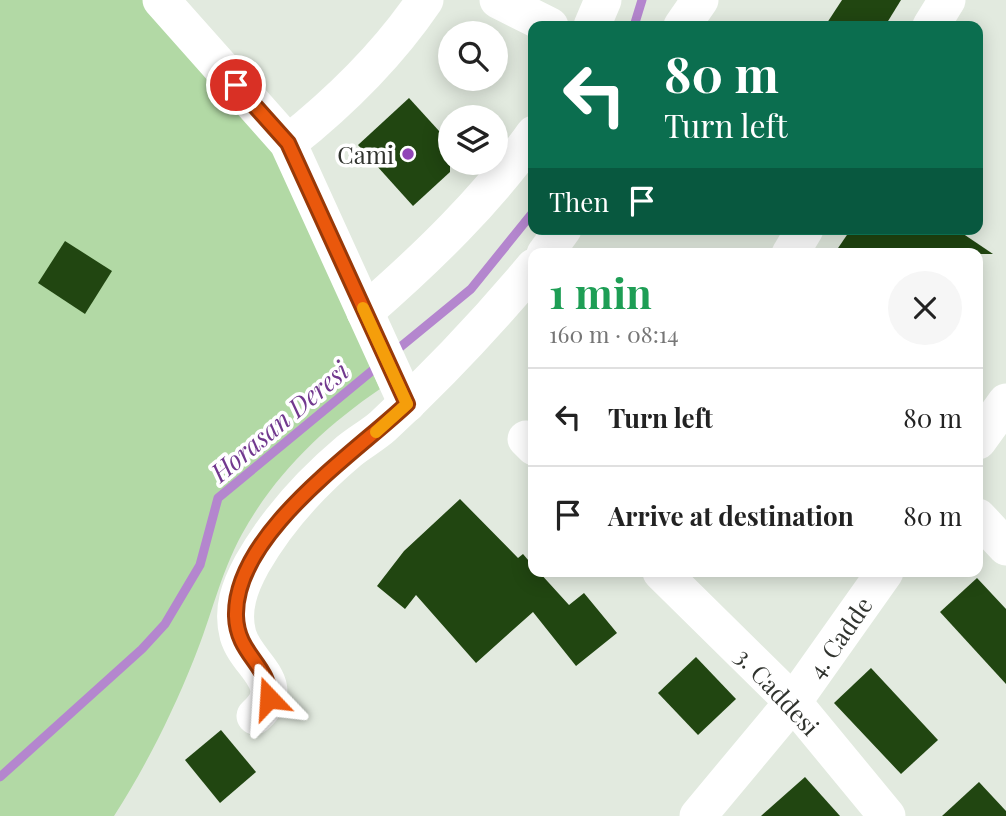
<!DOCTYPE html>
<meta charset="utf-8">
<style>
:root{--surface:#fff;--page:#f6f6f6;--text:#222;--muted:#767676;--line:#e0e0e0}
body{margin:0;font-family:"Playfair Display",serif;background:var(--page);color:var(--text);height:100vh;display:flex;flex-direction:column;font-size:26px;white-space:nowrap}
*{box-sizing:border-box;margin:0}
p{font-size:23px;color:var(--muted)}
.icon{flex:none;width:38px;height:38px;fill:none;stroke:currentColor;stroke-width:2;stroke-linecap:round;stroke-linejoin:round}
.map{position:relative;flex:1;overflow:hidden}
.drawer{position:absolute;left:528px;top:248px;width:455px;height:329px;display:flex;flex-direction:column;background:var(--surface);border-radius:14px;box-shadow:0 4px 18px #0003}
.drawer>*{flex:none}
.top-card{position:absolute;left:528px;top:21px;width:455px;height:214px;border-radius:14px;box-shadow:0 4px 18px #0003;background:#0b6e4f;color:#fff;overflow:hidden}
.tools{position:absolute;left:438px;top:21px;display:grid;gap:14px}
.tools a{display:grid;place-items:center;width:70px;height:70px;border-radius:50%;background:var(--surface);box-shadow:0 4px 18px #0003;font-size:35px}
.pin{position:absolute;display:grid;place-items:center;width:60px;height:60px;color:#fff;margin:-30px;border:4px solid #fff;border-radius:50%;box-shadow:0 2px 7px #0007}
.me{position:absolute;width:77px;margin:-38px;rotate:340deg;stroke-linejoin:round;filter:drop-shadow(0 0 5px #0008)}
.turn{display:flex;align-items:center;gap:24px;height:147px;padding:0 21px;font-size:32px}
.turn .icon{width:91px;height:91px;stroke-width:2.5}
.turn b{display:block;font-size:49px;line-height:60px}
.then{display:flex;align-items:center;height:66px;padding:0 21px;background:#0003;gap:14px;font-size:26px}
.round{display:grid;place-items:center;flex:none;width:74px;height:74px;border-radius:37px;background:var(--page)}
.summary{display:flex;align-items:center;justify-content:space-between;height:119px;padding:0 21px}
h1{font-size:42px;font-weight:700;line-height:52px;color:#1e9e55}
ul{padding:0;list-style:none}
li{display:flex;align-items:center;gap:21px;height:98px;padding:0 21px;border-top:2px solid var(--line)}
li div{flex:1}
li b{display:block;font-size:26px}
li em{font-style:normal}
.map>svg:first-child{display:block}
.green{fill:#b2d9a5}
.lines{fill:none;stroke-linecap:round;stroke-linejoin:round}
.stream{stroke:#b486ce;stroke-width:9}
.building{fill:#214611}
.minor{stroke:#fff;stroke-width:37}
.route-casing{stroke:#983908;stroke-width:18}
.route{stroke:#ea580c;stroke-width:12}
.slow{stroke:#f59e0b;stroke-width:12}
.poi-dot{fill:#9145b7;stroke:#fff;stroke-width:2.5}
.labels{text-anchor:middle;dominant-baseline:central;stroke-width:7;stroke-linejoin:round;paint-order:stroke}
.poi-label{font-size:24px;fill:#30332e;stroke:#fff;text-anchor:end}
.street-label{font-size:24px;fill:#30332e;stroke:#fff}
.water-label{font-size:26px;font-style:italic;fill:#71388e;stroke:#fff}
</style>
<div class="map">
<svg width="1006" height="816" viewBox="0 0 1006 816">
<rect width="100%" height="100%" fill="#e2eadf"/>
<path class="green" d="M0,0H143L280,155L380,389C324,427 275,474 242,534C220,574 211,618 194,659C172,714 146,766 114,816H0Z"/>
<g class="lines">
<g class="stream">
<path d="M634,26L642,0"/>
<path d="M393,353L471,289L534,211"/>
<path d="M0,777L142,649L165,624L200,565L218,498L379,365"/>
</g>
</g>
<g class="building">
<path d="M842,0H901L885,26H825Z"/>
<path d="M409,98L450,143V172L413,206L358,145Z"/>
<path d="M851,229H956L993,254H834Z"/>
<path d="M65,241L112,271L85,314L38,283Z"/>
<path d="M460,499L518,558L523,554L534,567V572H539L569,605L584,593L617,633L576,666L533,612L476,663L416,595L405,609L377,586L404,551Z"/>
<path d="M977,578L1006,609V684L940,612Z"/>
<path d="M696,657L736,699L698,735L658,693Z"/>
<path d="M871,668L938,740L901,774L834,703Z"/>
<path d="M221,730L256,772L220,803L185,760Z"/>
<path d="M805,777L840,816H761Z"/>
<path d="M979,782L1006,811V816H942Z"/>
</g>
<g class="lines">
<g class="minor">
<path d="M161,0L288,143L407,404"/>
<path d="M498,0L550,26"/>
<path d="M592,26L603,0"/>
<path d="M682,26L700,0"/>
<path d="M931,26L947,0"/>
<path d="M288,143C341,101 387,56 425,0"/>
<path d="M545,254L563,229"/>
<path d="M790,254L805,229"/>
<path d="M365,312C427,258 486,201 534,134"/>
<path d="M526,439L534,447"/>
<path d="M978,441L1006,402"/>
<path d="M978,517L1006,547"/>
<path d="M661,572L793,702L887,816"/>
<path d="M255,716C291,684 247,666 238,635C231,609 240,586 252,564C277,520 311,483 349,451C360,442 373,435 383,426C437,376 487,323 534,267"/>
<path d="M698,816L793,702L885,572"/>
</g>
</g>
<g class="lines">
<g class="route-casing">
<path id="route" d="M236,85L288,143L407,404C354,454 234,534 236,616C237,655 270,665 269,698"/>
</g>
<use href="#route" class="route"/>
<path class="slow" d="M363,308L407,404L376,432"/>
</g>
<circle class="poi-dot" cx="408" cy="154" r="7"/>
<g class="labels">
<g class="poi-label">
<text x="394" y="154">Cami</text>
</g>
<g class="street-label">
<text transform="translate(839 637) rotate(-55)">4. Cadde</text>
<text transform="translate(778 691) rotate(47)">3. Caddesi</text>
</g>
<g class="water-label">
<text transform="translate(279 421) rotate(-40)">Horasan Deresi</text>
</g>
</g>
</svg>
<div class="tools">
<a><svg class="icon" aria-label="search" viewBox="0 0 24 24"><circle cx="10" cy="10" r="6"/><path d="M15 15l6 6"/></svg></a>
<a><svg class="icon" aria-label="layers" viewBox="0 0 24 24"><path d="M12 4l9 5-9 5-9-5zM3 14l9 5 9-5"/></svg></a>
</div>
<div class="pin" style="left:236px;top:85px;background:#d93025"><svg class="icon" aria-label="arrive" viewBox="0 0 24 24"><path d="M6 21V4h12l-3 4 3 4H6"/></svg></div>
<svg class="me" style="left:269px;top:698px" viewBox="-20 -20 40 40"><path d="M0-17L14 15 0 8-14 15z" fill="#ea580c" stroke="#fff" stroke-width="4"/></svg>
<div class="top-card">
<div class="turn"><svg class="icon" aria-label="left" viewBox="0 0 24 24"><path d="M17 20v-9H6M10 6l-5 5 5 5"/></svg><div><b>80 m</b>Turn left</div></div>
<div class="then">Then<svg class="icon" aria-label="arrive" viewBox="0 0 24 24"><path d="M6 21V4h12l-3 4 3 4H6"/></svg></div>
</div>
<section class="drawer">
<div class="summary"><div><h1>1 min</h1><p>160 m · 08:14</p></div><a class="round"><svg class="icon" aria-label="close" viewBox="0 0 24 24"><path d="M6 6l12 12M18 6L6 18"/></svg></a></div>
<ul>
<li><svg class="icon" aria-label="left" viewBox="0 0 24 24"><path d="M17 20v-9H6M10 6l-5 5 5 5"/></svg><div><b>Turn left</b></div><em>80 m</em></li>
<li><svg class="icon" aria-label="arrive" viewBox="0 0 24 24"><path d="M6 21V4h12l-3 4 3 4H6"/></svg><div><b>Arrive at destination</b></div><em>80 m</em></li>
</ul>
</section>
</div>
